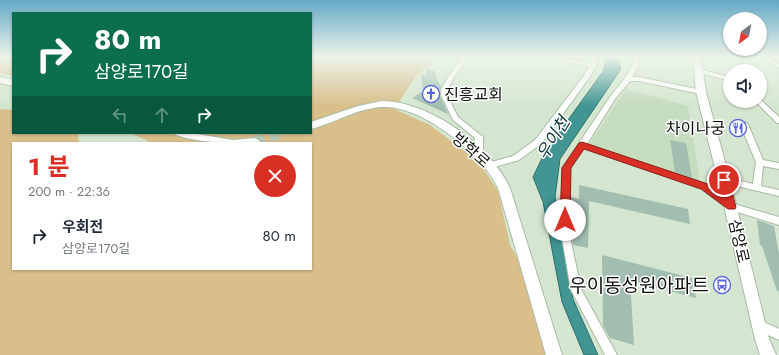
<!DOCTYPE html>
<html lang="ko">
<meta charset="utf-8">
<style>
:root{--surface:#fff;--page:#f2f2f3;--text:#1f2937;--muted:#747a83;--accent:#d93025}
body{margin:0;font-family:Jost,"Noto Sans KR",sans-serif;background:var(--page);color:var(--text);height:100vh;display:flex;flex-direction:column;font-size:15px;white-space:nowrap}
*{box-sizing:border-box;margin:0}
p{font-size:13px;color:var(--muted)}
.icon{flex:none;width:22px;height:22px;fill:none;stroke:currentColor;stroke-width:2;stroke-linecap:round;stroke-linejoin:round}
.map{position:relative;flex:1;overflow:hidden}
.details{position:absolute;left:12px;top:142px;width:300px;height:128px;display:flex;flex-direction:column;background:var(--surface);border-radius:0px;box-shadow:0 1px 3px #0004}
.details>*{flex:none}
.hud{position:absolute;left:12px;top:12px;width:300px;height:122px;border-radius:0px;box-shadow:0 1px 3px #0004;background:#0b6e4f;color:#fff;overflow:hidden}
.needle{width:26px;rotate:212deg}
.buttons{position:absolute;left:723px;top:12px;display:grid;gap:8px}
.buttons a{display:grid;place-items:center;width:44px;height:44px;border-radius:50%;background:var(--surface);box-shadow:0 1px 3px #0004;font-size:20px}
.pin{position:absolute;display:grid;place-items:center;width:34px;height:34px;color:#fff;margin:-17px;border:2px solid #fff;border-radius:50%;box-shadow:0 1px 4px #0007}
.me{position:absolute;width:44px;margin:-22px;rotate:0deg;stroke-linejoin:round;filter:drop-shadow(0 0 3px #0008)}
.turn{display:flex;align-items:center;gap:14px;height:84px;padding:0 16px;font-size:18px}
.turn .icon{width:52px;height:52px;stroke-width:2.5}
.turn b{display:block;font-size:28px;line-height:34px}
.lanes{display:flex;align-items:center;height:38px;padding:0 16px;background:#0003;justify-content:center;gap:20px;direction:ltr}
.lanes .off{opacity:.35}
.round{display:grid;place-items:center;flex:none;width:42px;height:42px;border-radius:21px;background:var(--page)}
.summary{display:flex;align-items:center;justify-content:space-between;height:68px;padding:0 16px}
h1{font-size:24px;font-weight:700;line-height:30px;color:var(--accent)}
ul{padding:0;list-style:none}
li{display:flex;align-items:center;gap:12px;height:52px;padding:0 16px}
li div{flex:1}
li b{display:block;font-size:15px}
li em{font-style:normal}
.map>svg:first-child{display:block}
.built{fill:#c6dcbf}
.green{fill:#d9bf8a}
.water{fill:#419593;stroke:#316e6a}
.building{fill:#a1beb1}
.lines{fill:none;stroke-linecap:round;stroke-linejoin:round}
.secondary-tunnel{stroke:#b6c6b1;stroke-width:10;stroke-dasharray:10 5;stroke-linecap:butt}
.street-casing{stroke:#a9baa4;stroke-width:2}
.secondary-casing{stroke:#a9baa4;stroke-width:2}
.street{fill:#fff;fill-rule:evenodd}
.secondary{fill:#fff;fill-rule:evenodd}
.route{fill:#d93025;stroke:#8d1f18}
.labels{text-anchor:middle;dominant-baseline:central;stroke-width:3;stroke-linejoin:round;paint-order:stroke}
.poi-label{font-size:16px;fill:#0c120a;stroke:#fff;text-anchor:start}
.street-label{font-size:16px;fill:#0c120a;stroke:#fff}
.water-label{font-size:17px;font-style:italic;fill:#0a3433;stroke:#fff}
.near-poi-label{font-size:19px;fill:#0c120a;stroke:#fff;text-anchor:end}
</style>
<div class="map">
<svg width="779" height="355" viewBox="0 0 779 355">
<rect width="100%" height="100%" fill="#d4e6cf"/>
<path class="built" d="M626,89L688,106L700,182L589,145Z"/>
<g class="green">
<path d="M0,57H13V76L0,73Z"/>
<path d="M311,57H431L429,65L416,76L394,109L430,125L479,162L498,191L510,245L526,273L549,355H0V109L13,110V133H78L79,143H13V269H311V143H148V141L130,133H311Z"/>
</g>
<path class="water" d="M606,57H618L621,69L560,159L555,197L573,299L598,355H584L562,302L543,202L533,177L545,152L604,70Z"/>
<g class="building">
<path d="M426,69L435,71L436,78L441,86L440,96L448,114L412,98L423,91L421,75H427Z"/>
<path d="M670,140L686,143L692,178L675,172Z"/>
<path d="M579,185L688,209L690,224L589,201L588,248L573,245L570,232L571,197L579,199Z"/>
<path d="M757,220L774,226L779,254V291H777L762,246L760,245Z"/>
<path d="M602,255L692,278L696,298L630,280L634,345L610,338L603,326Z"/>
</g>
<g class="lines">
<path class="secondary-tunnel" d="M255,141L285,133"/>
<g class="street-casing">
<g id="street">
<path d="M462,57H468L454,77L447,90V95L458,117L483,137V153L479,156L475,153V138L453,120L441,95V90L448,77Z"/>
<path d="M550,57H560L591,64L593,57H599V61L589,78L541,144L519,160L491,168L488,167L487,165L488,163L513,156L535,140L583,77L589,67L551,58Z"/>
<path d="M631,57H637L639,65L632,77H639L701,90L704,92L701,94L639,81H630L615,99L587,144L708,185L734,204L779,217V225L728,209L702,189L584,148L570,168L569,232L581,289L617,355H605L571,290L561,232L562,168L610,97L625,78L633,65Z"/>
<path d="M766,57H772V60L779,64V68L767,62Z"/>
<path d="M699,69L730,77V81L697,72L696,71Z"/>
<path d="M760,99L779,117V123H777L755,101H760Z"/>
<path d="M741,122H744L748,124L763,160L779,163V169L763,166L761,186L779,190V196L724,183L720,180L724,177L753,184L756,162L740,124Z"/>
<path d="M759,320L779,329V340L755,329L754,325L755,321Z"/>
</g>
</g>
<g class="secondary-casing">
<g id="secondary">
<path d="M693,57H701L706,92L730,180L769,339L776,355H760L755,339L718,180L696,92Z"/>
<path d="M0,77L13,80V86L0,83Z"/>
<path d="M382,101C429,101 491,146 510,188L562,355H546L498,188C484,155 421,105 383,107C357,108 335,123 311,129V122L358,106Z"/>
<path d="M175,133H191L233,140L255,138L260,141L259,143C231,143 203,144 176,135Z"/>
</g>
</g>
<use href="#street" class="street"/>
<use href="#secondary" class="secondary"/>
</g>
<linearGradient id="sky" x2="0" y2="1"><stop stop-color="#65a8c6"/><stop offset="0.54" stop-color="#ecf4e9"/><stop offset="1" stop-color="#ecf4e9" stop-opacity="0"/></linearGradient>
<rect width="779" height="106" fill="url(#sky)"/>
<path class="route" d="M582,142L708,184L724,196L720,180L724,176L728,177L736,207L735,209H728L701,189L584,149L571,168L570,220L569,223H562L560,220L562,168L579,143Z"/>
<defs>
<g id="church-ring" transform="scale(0.9)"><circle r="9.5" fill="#fff" stroke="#5765db" stroke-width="1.5"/><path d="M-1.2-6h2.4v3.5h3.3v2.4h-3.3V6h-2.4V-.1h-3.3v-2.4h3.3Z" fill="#5765db"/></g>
<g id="restaurant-ring" transform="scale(0.9)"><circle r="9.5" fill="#fff" stroke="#5765db" stroke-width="1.5"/><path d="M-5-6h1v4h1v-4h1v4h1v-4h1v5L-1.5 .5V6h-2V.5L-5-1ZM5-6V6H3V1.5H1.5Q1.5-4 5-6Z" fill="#5765db"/></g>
<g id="bus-ring" transform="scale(0.9)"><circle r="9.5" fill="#fff" stroke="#5765db" stroke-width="1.5"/><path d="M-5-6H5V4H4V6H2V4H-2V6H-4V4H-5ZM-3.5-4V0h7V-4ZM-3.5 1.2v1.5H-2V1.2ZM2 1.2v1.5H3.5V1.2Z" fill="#5765db"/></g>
</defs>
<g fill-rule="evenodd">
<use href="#church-ring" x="431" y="94"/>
<use href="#restaurant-ring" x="738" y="128"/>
<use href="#bus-ring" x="722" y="285"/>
</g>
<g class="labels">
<g class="poi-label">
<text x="444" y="94">진흥교회</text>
<text x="725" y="128" text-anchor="end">차이나궁</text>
</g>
<g class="street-label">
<text transform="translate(471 150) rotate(41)">방학로</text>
<text transform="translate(739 241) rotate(77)">삼양로</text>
</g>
<g class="water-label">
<text transform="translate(553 138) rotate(-59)">우이천</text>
</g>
<g class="near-poi-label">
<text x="709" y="285">우이동성원아파트</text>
</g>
</g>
</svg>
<div class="buttons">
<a><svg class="needle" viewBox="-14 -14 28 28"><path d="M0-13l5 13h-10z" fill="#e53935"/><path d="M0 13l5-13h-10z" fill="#747a83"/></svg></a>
<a><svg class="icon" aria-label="sound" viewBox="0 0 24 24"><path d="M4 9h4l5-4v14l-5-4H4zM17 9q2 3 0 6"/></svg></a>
</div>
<div class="pin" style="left:724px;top:180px;background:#d93025"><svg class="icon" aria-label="arrive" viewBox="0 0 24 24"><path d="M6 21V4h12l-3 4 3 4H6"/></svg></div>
<svg class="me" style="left:565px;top:220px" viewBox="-20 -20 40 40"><circle r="19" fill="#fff"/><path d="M0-13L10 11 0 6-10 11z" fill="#d93025"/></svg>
<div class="hud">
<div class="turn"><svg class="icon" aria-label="right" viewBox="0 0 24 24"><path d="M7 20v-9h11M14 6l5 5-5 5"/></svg><div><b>80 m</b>삼양로170길</div></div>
<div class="lanes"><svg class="icon off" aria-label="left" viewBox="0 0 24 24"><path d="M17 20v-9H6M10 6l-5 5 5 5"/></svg><svg class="icon off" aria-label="ahead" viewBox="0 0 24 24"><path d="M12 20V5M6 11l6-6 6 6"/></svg><svg class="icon" aria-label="right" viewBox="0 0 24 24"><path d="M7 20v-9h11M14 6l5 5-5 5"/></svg></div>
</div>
<section class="details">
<div class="summary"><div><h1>1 분</h1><p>200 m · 22:36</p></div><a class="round" style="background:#d93025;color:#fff"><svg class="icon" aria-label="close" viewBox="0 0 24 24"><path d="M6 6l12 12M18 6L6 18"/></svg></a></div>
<ul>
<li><svg class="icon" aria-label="right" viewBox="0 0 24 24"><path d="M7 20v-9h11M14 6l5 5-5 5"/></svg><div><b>우회전</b><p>삼양로170길</p></div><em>80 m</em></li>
</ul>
</section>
</div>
